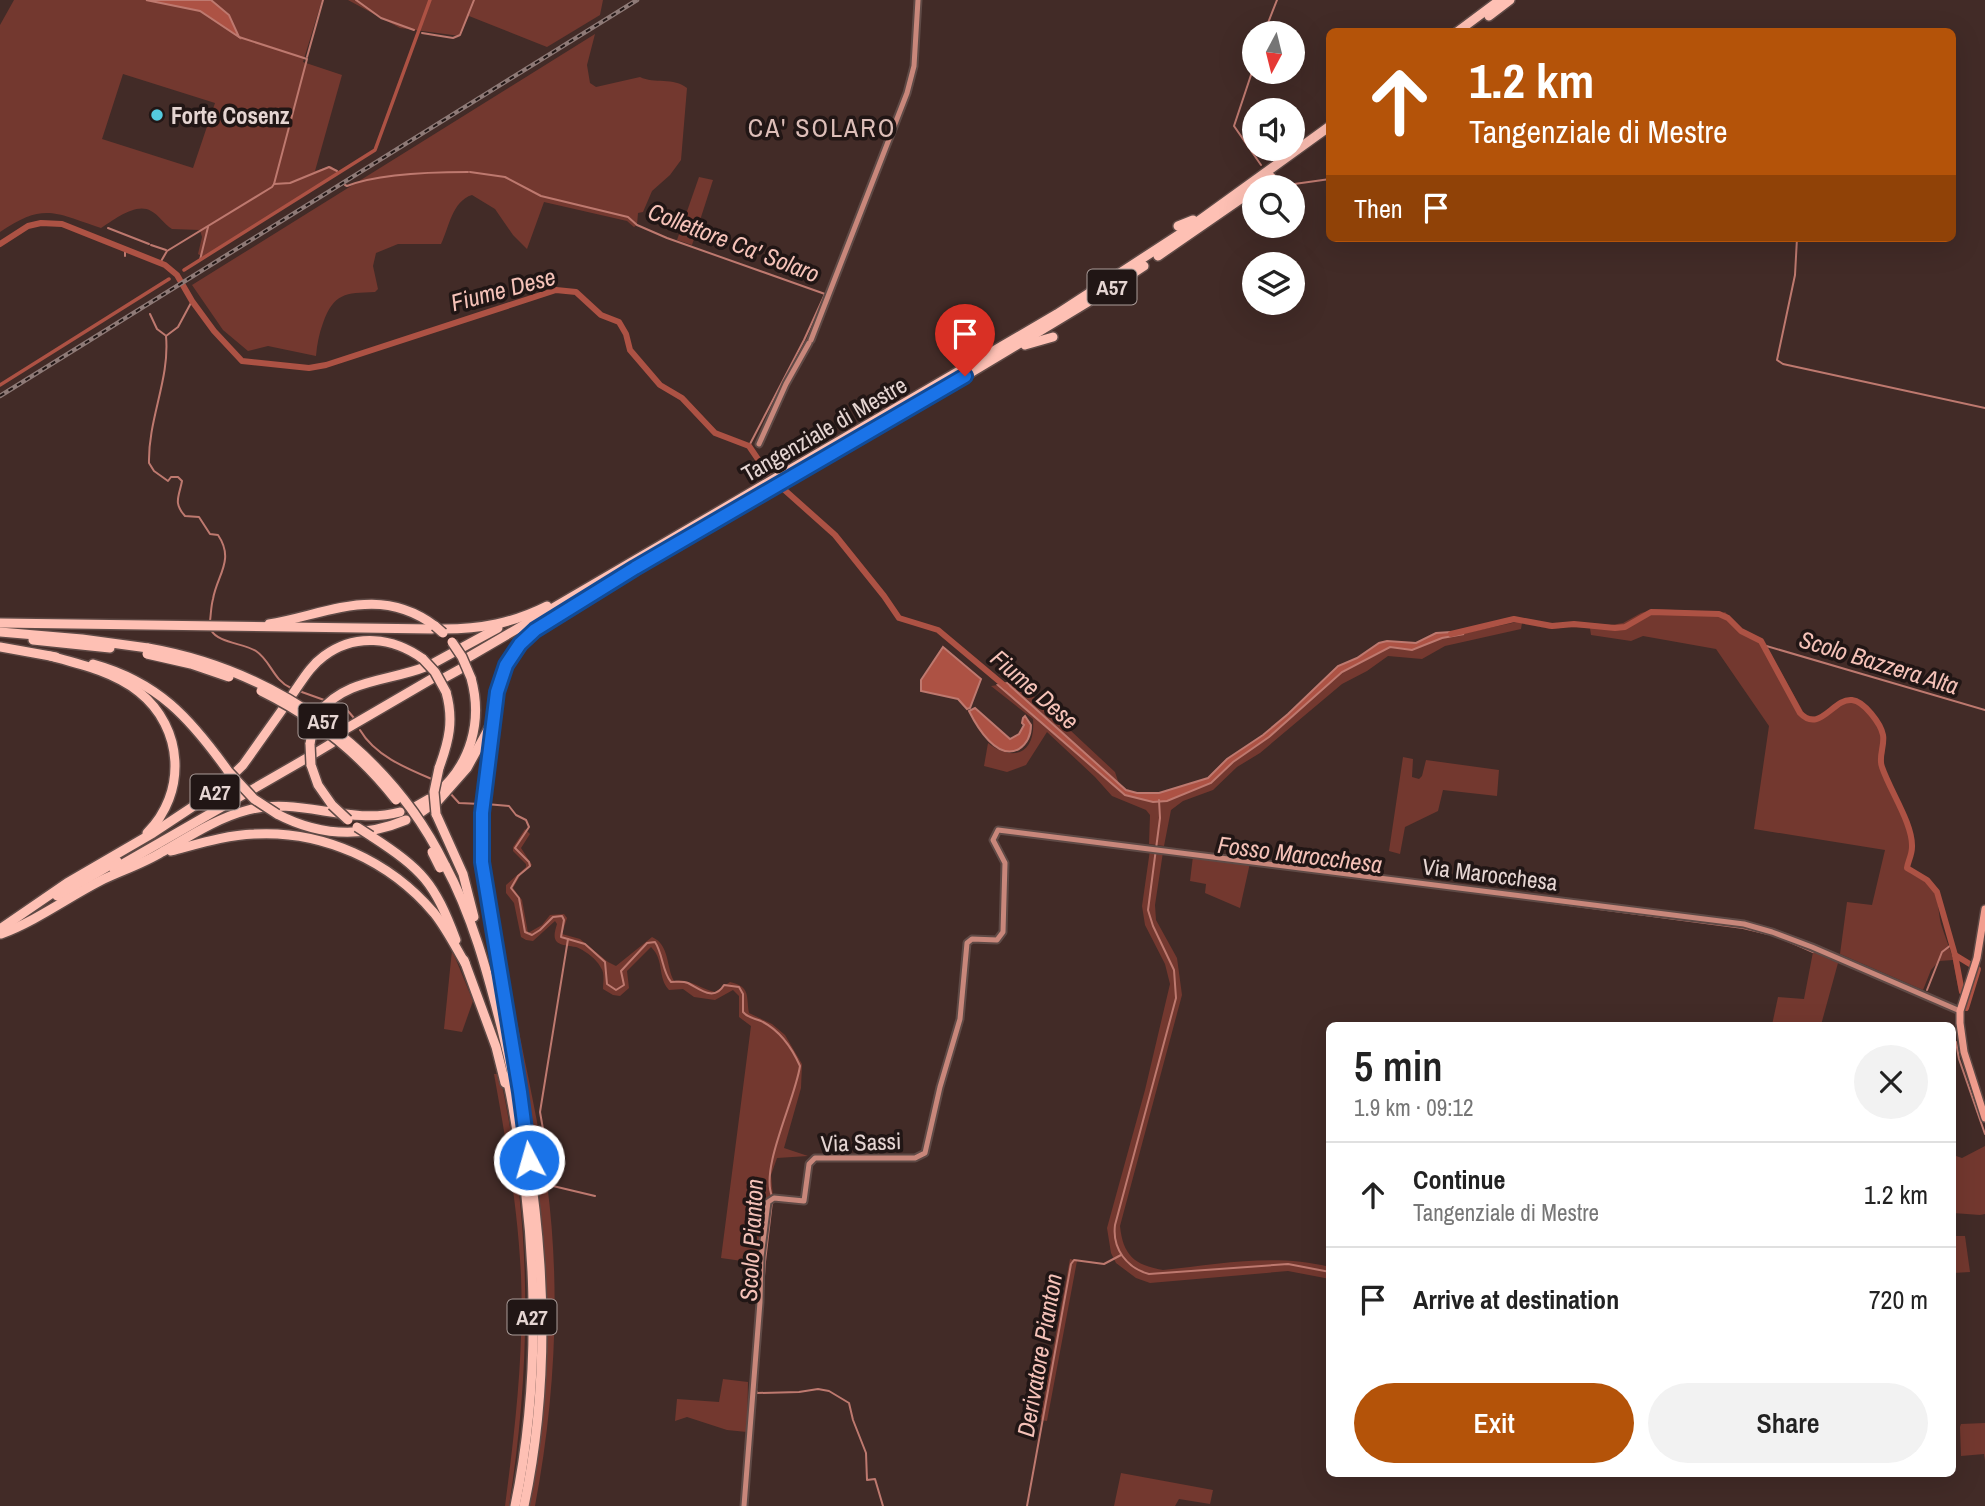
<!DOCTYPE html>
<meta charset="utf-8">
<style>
:root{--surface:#fff;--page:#f2f2f2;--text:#222;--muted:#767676;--line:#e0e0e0;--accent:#b45309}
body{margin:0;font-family:"Archivo Narrow",sans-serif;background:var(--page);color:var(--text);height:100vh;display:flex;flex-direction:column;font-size:26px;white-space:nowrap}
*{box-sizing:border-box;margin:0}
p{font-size:23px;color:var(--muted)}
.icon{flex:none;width:38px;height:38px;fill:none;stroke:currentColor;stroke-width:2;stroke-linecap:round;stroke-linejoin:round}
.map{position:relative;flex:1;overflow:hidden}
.sheet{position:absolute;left:1326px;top:1022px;width:630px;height:455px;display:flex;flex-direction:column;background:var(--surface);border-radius:10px;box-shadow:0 7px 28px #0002}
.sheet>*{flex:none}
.hud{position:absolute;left:1326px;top:28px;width:630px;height:214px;border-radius:10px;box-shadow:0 7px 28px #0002;background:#b45309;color:#fff;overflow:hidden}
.needle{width:46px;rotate:187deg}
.controls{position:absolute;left:1242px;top:21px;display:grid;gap:14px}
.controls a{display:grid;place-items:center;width:63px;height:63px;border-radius:50%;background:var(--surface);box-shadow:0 7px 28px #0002;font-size:35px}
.pin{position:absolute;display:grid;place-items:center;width:60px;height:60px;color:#fff;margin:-72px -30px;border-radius:50% 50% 50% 0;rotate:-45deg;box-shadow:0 0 7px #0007}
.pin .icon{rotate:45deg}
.me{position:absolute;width:77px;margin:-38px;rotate:354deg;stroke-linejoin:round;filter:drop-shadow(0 0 5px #0008)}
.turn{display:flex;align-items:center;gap:24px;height:147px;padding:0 28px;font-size:32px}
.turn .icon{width:91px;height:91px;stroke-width:2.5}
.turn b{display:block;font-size:49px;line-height:60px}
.then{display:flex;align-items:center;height:66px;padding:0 28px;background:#0003;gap:14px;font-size:26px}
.round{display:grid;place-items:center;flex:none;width:74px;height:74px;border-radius:37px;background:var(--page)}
.summary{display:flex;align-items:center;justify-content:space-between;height:119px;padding:0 28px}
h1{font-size:42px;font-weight:600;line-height:52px}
.button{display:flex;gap:14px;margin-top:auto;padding:14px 28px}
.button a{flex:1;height:80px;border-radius:42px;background:var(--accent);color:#fff;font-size:28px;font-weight:600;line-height:80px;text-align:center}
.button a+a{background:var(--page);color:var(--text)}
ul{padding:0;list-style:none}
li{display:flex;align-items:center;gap:21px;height:105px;padding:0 28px;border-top:2px solid var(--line)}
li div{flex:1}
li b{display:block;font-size:26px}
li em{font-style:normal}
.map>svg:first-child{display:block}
.green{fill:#73382f;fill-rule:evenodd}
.water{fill:#ad5244;stroke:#be796f;stroke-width:2}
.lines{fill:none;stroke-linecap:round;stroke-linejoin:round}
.stream{stroke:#be796f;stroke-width:2}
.canal{stroke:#ad5244;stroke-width:3.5}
.river{stroke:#ad5244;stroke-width:6}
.secondary-casing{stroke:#5f4a46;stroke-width:9}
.primary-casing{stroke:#5f4a46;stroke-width:10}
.highway-casing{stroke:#5f4a46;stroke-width:12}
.secondary{stroke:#c8877b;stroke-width:5}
.primary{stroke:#f29e8f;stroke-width:7}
.highway{stroke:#fec0b4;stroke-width:9}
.rail-casing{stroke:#8e7a77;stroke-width:4.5}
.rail{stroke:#211615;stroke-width:2;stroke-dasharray:5;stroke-linecap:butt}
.highway-bridge-casing{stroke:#5f4a46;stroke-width:12;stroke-linecap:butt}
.highway-bridge{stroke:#fec0b4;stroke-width:9}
.route-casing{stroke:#114b97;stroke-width:18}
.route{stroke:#1a73e8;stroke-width:12}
.poi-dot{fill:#54cade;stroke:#211615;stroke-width:2.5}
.labels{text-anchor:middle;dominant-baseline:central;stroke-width:7;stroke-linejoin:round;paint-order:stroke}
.shield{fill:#211615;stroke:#aa9c99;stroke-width:2}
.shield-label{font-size:21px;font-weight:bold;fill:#e5d5d2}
.poi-label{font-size:23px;font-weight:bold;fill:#e5d5d2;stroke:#211615;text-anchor:start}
.street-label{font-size:23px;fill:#e5d5d2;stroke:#211615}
.water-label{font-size:24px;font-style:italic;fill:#f5c2b8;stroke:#211615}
.quarter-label{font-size:26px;letter-spacing:2px;fill:#ddbeb8;stroke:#211615}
</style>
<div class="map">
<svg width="1985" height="1506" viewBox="0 0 1985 1506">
<rect width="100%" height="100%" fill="#422b27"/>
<g class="green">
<path d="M14,0H322L303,62L342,75L315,171L331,166L339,173L203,257L198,254L202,237L200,230L172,229C164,224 159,215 151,211C136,202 114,220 101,228C55,213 44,202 0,232V25ZM123,74L215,103L193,168L102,139Z"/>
<path d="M348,0H603L600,15L547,47L469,16L460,36L400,28Z"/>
<path d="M595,34L587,65L590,83L596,87L640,77C654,84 674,77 687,88L681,160L670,175L652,191L643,212L638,213L637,225L634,227L627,221L544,202L527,249L513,235L495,209L472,195C452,201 449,228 441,244H398L376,253L373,266L378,289L375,292C345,293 334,293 323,323C319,334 317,344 316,356L268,346L248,351L223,330L192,285Z"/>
<path d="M699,177L713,180L692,245L677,240Z"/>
<path d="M1655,609L1719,612L1720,614L1725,612L1744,631L1763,640L1805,715L1816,717L1851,698C1866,702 1884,721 1885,737C1886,748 1882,759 1885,770C1892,795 1910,820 1910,847C1910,854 1906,861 1905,868C1911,877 1924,878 1931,887C1939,897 1938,912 1941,924C1948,947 1959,967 1959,992L1953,960L1939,961L1931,970L1923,990L1840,954L1847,902L1872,905L1885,850L1754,829L1769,726L1716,649L1643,636L1631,641L1591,635L1590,628L1566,627L1589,623L1611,625L1623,623L1641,613Z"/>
<path d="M1517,622L1547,628H1561L1550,629L1522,623L1521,629L1445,646L1422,659L1388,656L1367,671L1342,684L1260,753L1237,767L1213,790L1183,801L1171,810L1164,846L1149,844L1150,815L1146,810L1112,796L1095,777L1047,732L1026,765L1007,772L984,766L988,743C1014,763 1036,753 1033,719L991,686L998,685L1125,795L1153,802L1167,801L1211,783L1233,762L1269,737L1342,672L1390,647L1412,649L1442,638Z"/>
<path d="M1021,682L1026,689L1115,772L1119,784L1007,683Z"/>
<path d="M1403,757L1413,759L1412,777L1419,779L1422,776L1426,760L1499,770L1497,796L1443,790L1438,811L1405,827L1400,854L1389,851Z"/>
<path d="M525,829L530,834L521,848L532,865L521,874L513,888L522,900L528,933L542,925L550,915L564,914L567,918L562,934L580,939L608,962L616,966L652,937C670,945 666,967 674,981C690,978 700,989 715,992L730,982C751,987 746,996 749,1013L772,1024L785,1035L802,1064L801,1088L784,1148L808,1156L777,1158L771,1175L773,1197L765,1203L756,1263L721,1258L751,1026L739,1017V996L733,990L715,1000L694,997L683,989L669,990C657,977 665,961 651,947L627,971L629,988L620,996L613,995L603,989C603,983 605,973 601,968C598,960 583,949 576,947C559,944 550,945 557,924L555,921L533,941L526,940L521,937L514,903L506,893V885L526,867V864L513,851V847Z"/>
<path d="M1150,850L1163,852L1155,905L1156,920L1177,958L1182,995L1120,1226C1123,1255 1134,1265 1163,1270C1219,1264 1275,1253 1330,1267V1279L1288,1271L1150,1283L1136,1278L1116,1263L1111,1253L1107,1228L1145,1090L1170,984L1165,964L1145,925L1142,906Z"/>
<path d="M1193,856L1250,863L1240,908L1205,893L1206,884L1190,881Z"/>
<path d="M452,950L473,1001L462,1032L444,1029Z"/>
<path d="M1813,952L1838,963L1821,1025H1772L1778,997L1804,999Z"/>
<path d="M509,996L513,1000C524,1061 539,1122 547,1183C561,1290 555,1401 535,1506H529L535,1465L546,1342V1291L539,1190Z"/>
<path d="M494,1074H499L500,1076C532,1221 532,1360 509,1506H505C515,1430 524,1353 521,1276C518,1208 506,1141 494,1074Z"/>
<path d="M1985,1146V1214L1980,1215L1953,1213V1155L1962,1158Z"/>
<path d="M1953,1236H1965L1970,1272L1953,1273Z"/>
<path d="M1070,1259L1077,1261L1047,1421L1040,1420Z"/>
<path d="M723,1379L748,1382L747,1432L727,1430L687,1417L675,1421L677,1399L719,1402Z"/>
<path d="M1985,1423V1461L1984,1454L1961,1456L1960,1427L1961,1424Z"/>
<path d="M1121,1473L1213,1490L1210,1504L1179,1499L1175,1506H1114Z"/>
</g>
<g class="water">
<path d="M146,0H211L229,15L239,37L200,11Z"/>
<path d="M1451,632L1464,634L1442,638L1412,650L1390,647L1342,672L1269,737L1233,762L1211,783L1167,801L1153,802L1125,795L998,685L1007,683L1126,790L1137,793H1159L1208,778L1227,759L1263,735L1288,714L1338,666L1357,658L1379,643L1387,641L1416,643L1436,633Z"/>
<path d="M943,647L981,679L970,708L967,709L958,699L921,691V680Z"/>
<path d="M975,708L1010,739L1019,734L1024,725L1022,723L1023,718L1025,716L1031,725C1031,735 1028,743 1019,749C997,761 977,727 969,711Z"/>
</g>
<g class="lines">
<g class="stream">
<path d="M356,0L381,18L414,30"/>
<path d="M422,33L453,38L460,35L474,0"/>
<path d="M1264,33L1277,0"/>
<path d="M307,57L323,0"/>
<path d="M1255,63L1234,126L1261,165"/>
<path d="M470,172L505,177L541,196L628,217L637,225L667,238L825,294L804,340L749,446"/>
<path d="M1273,182L1280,186L1330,179"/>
<path d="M274,184L290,183L329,167L337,171"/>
<path d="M345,185L347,186C377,174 435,172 468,172"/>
<path d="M108,228L149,244"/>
<path d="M1797,238L1795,275L1777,360L1783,364L1985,408"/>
<path d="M151,245L166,250"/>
<path d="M125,249V256"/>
<path d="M200,260L208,227"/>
<path d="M160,263L167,251L272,187L274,184L307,59L239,37"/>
<path d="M192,301L178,327L166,336C170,379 148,419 149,463L154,471L168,481L171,477H178L182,481C179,497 173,503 185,516L199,517L210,534L218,535C235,560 217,575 213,599C211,606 211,614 210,621"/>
<path d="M150,314L157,329L165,335"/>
<path d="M211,630C218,643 243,643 256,651C271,661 273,680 291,688"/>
<path d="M1763,645L1985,710"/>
<path d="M299,691L327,701"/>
<path d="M332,704L348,711L354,718"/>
<path d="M360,730C375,756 408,769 434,780"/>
<path d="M449,792L459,803L481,804"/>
<path d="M1159,800L1160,818L1148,910L1153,926L1174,970L1176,998L1115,1225C1112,1249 1127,1268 1149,1274L1288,1264L1330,1272"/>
<path d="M486,804L509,806L516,815L526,820L529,827L515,848L529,862L530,866L518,876L511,888L519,898L525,932L532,935L540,930L553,917L562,916L564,920L561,937L585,944L605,962L607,984L616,990L624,985L621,971L647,943L655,942C663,954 662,971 671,982C677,982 683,981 688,983C700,989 714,1002 724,985L739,987L743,994V1012C749,1019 756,1018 763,1022C780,1031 792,1048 800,1066C795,1100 760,1168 772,1196"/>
<path d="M1546,902L1743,928L1768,934"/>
<path d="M1781,938L1813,952"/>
<path d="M568,939L540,1112L553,1186L595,1196"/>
<path d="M1927,990L1942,952L1951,945"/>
<path d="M1956,1042L1959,1059L1985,1134"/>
<path d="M772,1202L765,1262L756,1390L757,1393L799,1392L818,1389L829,1391L849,1403L853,1420L866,1453L867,1480L875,1479L883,1506"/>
<path d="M1027,1506L1071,1264L1074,1260L1104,1264L1121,1255"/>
</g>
<g class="canal">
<path d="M184,270L375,150L430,0"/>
<path d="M0,385L169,279"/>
</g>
<g class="river">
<path d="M0,244L28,226L41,223L62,224L165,265L177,275L192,301L214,331L242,361L309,368L326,365L556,290L576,292L601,315L619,322L626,334L630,350L660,385L682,398L715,433L749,446L770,477L835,535L884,596L899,618L938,630L1006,687"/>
<path d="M1451,634L1514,619L1552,626L1574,624L1615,628L1625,627L1651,612L1719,614L1728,618L1741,631L1761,641L1800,713C1820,734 1833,698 1852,700C1864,701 1881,724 1883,735C1885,746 1878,757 1882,767C1890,791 1913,824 1912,847C1912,855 1908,861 1907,868L1927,880L1937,892L1955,955L1962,992"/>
<path d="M1955,955L1978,969L1966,1008"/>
</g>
<g class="secondary-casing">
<g id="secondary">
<path d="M811,340L907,93L914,66L918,0"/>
<path d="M759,444L786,384L809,343"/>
<path d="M744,1506L760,1302L761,1257L768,1202L774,1198L804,1201L809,1164L815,1158H915L925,1153L940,1087L960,1019L967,943L972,939L997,940L1003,932L1005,863L993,840L998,830L1744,924L1772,932L1812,947L1960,1011"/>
</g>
</g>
<g class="primary-casing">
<path id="primary" d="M1985,909L1977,958L1960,1011V1023L1964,1052L1985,1118"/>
</g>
<g class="highway-casing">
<g id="highway">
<path d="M1489,16L1510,0"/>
<path d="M1457,32L1500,0"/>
<path d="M1263,187L1271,177"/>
<path d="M1250,205L1255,196"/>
<path d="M1178,226L1193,220"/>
<path d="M1158,256L1255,189"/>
<path d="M1100,295L1144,266"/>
<path d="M1025,345L1053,337"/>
<path d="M962,378L1088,302"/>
<path d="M847,445L941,390"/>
<path d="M747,503L835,452"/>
<path d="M626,573L684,540"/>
<path d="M0,623L432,629"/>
<path d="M269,624C328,614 379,584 435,626"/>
<path d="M443,629C481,629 513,623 547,606"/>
<path d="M0,632L82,639L148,648"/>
<path d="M33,640L110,648"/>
<path d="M0,647L56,657"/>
<path d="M50,656C80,664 114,672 139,692C184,728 187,793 147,833"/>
<path d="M467,658L1057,314L1186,230L1330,126"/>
<path d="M93,664C158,682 190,718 228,771"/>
<path d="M432,664L498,628"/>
<path d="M444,678L464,667"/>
<path d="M292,695C302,681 310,666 324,656C355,633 393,637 423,659"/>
<path d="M320,712C345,679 390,681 425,667"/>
<path d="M344,730L435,677"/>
<path d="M310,744L313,727"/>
<path d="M312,755L332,743"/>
<path d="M311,765L318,785L332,805"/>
<path d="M439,768C449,741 454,720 446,692"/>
<path d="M436,794C471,765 483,721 471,678"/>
<path d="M437,802L467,768L489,728"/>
<path d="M415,807L429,799"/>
<path d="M420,813L430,806"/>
<path d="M277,814C319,836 363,838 406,820"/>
<path d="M436,814L463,874L474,917"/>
<path d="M371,836C423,870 434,882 456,940"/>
<path d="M171,851C198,844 226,835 254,834C323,830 390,861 434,913C446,928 455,946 465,963"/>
<path d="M445,865C472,915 487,971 501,1026C540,1182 558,1346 524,1506"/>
<path d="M114,869L307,758"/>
<path d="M57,896L117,861"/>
<path d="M0,929L67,883L153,833L215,792L243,765L282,710"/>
<path d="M1,934C36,921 67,898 100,881C120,871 143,864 162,852C190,836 217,818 248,810C299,796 349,826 400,812"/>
<path d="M464,960L496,1047L505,1083"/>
<path d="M514,1058L482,862V813L499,685L512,654L535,630L630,572"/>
<path d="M507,1077C536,1216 544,1366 515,1506"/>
</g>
</g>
<use href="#secondary" class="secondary"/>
<use href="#primary" class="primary"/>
<use href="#highway" class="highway"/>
<g class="rail-casing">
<path id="rail" d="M0,396L637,0"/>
</g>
<use href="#rail" class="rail"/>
<g class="highway-bridge-casing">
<g id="highway-bridge">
<path d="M435,626L443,633"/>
<path d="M452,642L462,657L471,678"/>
<path d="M148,648C274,670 388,749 445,865"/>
<path d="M147,654L191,664L229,677"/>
<path d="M423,659L435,672L446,692"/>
<path d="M261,691C314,717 360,754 396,800"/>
<path d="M310,744L311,765"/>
<path d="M228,771L254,799L277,814"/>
<path d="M332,805L348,820"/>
<path d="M436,814L434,792L439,768"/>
<path d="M357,827L371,836"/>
<path d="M432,852L440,868"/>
</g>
</g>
<use href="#highway-bridge" class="highway-bridge"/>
</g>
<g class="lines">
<g class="route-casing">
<path id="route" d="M529,1160L520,1092L482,862V813L497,692L506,665L520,644L535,630L635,568L965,376"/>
</g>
<use href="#route" class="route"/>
</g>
<circle class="poi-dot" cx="157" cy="115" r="7"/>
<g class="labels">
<g class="shield">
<rect x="1087.5" y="269.5" width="49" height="35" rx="5"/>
<rect x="298.5" y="703.5" width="49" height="35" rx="5"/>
<rect x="190.5" y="774.5" width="49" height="35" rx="5"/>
<rect x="507.5" y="1299.5" width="49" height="35" rx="5"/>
</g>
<g class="shield-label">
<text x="1112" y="287">A57</text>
<text x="323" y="721">A57</text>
<text x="215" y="792">A27</text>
<text x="532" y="1317">A27</text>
</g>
<g class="poi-label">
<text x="171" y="115">Forte Cosenz</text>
</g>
<g class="street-label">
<text transform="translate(824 429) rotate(-30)">Tangenziale di Mestre</text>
<text transform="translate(1490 874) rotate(7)">Via Marocchesa</text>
<text transform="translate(861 1142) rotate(-2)">Via Sassi</text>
</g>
<g class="water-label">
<text transform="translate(734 242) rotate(21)">Collettore Ca' Solaro</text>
<text transform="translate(503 289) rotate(-15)">Fiume Dese</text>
<text transform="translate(1879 662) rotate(17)">Scolo Bazzera Alta</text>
<text transform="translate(1035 689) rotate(41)">Fiume Dese</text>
<text transform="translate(1300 854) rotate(7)">Fosso Marocchesa</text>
<text transform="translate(751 1240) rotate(-87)">Scolo Pianton</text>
<text transform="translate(1039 1355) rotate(-80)">Derivatore Pianton</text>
</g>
<g class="quarter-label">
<text x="822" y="127">CA' SOLARO</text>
</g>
</g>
</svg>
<div class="controls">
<a><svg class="needle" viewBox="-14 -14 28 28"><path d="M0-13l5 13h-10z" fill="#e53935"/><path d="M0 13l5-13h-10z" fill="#767676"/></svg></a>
<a><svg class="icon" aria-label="sound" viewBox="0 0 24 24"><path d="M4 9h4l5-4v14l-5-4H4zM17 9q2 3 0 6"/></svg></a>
<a><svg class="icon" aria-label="search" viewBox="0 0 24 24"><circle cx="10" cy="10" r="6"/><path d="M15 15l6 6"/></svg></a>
<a><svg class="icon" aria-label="layers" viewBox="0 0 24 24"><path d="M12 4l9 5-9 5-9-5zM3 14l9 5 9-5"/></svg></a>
</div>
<div class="pin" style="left:965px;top:376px;background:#d93025"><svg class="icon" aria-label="arrive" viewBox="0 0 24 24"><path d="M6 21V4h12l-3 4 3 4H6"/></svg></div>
<svg class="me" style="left:529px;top:1160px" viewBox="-20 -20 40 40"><circle r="17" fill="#1a73e8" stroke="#fff" stroke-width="3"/><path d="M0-11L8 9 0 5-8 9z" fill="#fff"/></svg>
<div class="hud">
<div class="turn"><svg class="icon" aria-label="ahead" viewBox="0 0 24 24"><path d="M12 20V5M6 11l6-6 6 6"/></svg><div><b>1.2 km</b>Tangenziale di Mestre</div></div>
<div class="then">Then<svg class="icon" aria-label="arrive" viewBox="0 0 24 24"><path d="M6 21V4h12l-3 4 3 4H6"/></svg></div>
</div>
<section class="sheet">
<div class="summary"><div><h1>5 min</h1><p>1.9 km · 09:12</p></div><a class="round"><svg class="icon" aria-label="close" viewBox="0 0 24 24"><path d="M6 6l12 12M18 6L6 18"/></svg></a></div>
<ul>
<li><svg class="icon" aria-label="ahead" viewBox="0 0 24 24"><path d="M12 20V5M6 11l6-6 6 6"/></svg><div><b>Continue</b><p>Tangenziale di Mestre</p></div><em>1.2 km</em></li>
<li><svg class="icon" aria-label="arrive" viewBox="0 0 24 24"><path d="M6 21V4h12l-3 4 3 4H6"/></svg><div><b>Arrive at destination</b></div><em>720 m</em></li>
</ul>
<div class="button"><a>Exit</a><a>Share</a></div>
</section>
</div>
